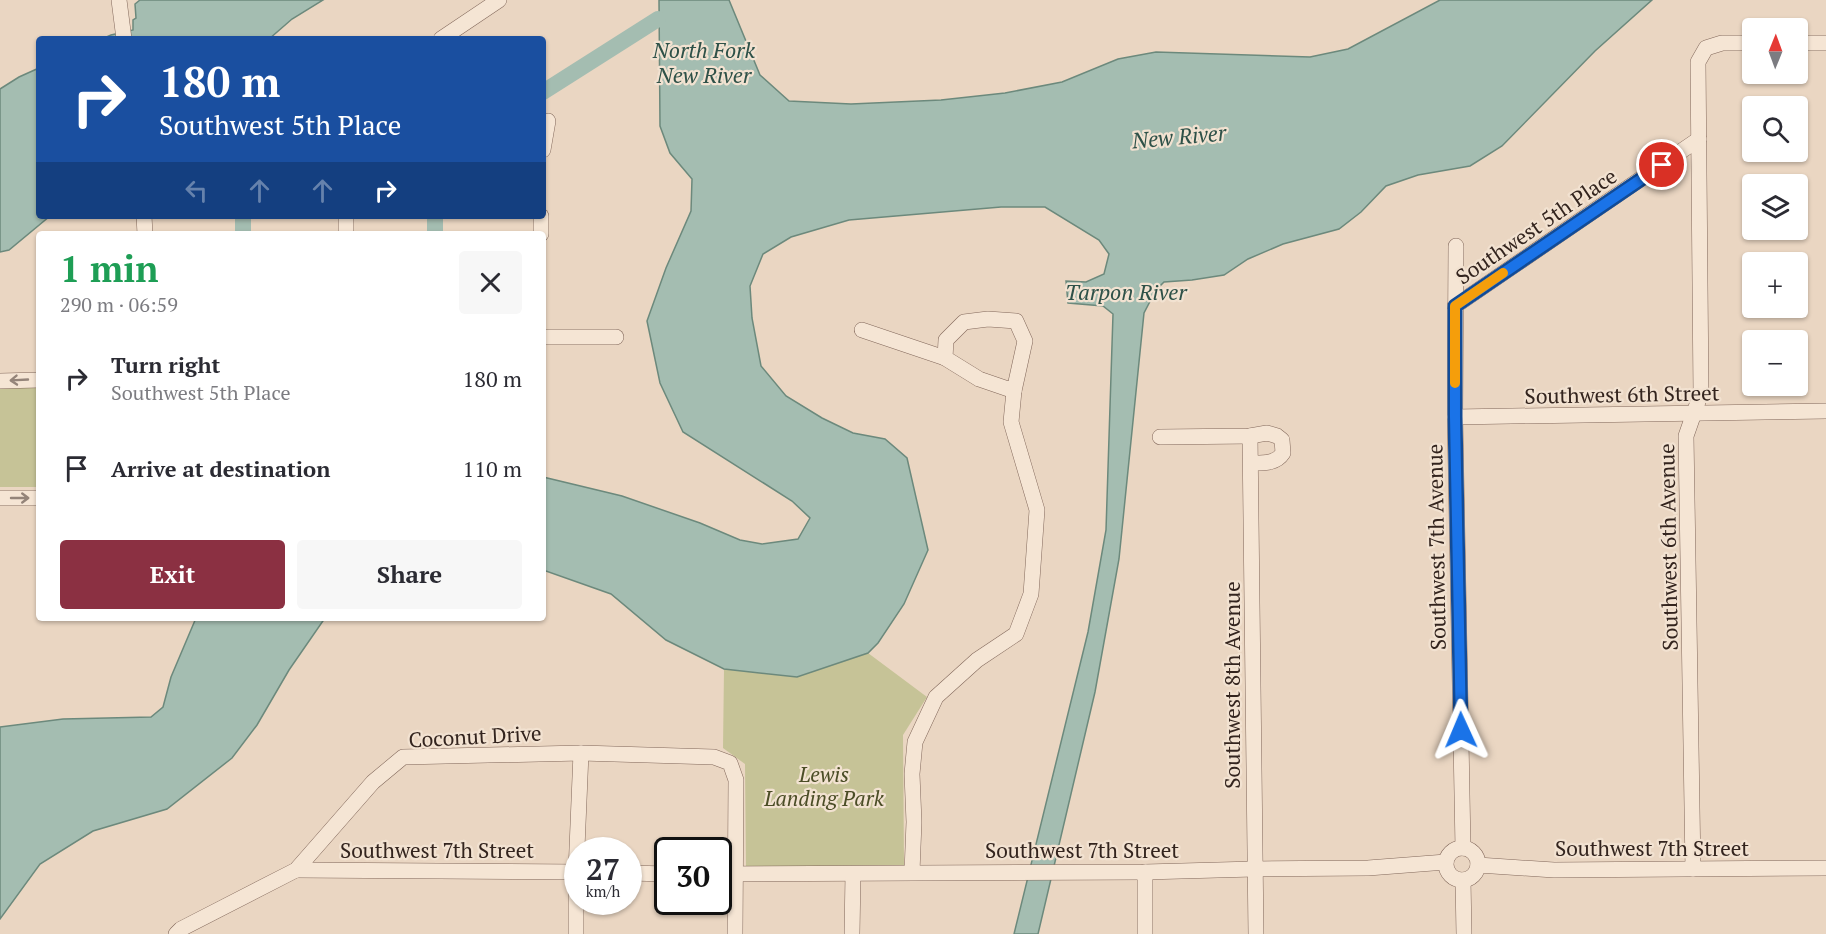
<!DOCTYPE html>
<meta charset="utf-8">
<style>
:root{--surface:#fff;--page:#f7f7f7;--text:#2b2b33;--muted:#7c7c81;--accent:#8b3042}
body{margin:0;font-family:"PT Serif",serif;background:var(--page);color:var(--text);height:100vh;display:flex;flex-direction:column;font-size:22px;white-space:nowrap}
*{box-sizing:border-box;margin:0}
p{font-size:20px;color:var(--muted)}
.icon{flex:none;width:33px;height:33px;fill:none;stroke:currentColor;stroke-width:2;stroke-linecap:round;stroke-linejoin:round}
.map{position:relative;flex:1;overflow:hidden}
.drawer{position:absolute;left:36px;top:231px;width:510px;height:390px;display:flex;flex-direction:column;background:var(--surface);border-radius:6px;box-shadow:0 2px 4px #0004}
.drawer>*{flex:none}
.guide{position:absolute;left:36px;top:36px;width:510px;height:183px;border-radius:6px;box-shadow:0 2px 4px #0004;background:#1a4fa0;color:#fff;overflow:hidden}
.needle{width:39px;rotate:1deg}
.fabs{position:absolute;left:1742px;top:18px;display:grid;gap:12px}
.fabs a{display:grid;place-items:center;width:66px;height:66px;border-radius:6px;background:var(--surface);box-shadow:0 2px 4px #0004;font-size:30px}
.speed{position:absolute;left:564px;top:837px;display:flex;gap:12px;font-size:30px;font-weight:700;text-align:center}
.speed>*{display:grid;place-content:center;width:78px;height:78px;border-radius:50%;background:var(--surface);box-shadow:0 2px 4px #0004;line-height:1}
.speed small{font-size:15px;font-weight:400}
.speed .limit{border:3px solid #111;border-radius:9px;background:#fff;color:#111}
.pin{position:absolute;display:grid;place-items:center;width:51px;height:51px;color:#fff;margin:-26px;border:3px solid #fff;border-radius:50%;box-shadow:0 2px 6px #0007}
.me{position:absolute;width:66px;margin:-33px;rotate:359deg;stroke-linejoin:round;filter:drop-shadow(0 0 4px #0008)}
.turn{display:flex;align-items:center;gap:21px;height:126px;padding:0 24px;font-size:27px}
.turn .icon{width:78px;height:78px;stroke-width:2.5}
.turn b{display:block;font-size:42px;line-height:51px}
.lanes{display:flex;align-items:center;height:57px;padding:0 24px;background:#0003;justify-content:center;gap:30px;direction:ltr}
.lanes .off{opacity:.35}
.round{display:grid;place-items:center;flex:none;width:63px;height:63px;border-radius:6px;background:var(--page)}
.summary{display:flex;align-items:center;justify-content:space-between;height:102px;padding:0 24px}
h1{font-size:36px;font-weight:700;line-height:45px;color:#1e9e55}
.primary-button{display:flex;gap:12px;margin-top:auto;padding:12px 24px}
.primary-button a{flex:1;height:69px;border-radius:6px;background:var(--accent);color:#fff;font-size:24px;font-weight:700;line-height:69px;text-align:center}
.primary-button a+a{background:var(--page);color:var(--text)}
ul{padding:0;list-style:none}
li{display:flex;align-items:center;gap:18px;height:90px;padding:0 24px}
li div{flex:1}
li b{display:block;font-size:22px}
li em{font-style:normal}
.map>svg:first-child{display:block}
.green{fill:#c6c397}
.water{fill:#a4bdb1;stroke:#6c897c;stroke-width:1.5}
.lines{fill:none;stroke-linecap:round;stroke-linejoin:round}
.canal{stroke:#a4bdb1;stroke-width:16}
.street-casing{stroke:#82685b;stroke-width:16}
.street{stroke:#f5e5d4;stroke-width:15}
.oneway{stroke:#948479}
.route-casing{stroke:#114b97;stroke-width:15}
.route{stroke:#1a73e8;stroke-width:10}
.slow{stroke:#f59e0b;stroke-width:10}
.labels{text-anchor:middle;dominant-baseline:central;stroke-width:4.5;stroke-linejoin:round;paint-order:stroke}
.street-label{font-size:21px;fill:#33241e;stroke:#f2e2d1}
.park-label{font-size:21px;font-style:italic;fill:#4b4d26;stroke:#f2e2d1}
.water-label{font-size:22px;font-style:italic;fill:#2e5148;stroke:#f2e2d1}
</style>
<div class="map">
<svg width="1826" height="934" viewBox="0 0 1826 934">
<rect width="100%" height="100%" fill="#ead6c2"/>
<g class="green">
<path d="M39,385V487H0V386Z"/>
<path d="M868,653L927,697L903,735L904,866L746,867L745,764L723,748L724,669L797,677Z"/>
</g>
<g class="water">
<path d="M140,0H323L292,19L269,39H102L111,35L133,30V20L136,18L135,4Z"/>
<path d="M659,0H729L760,75L789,101L851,104L941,100L1005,93L1062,82L1118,59L1156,52L1310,57L1348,49L1440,0H1652L1595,51L1502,146L1470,166L1418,175L1386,186L1361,212L1339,229L1283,244L1248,259L1224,275L1192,280L1164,282L1156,290L1144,313L1119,559L1095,692L1038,934H1014L1088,632L1106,530L1113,314L1103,306L1068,303L1066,281L1086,282L1104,274L1109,254L1099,240L1045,207H1001L849,220L791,237L763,254L750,286L752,318L761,366L786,396L822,418L853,433L885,439L907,458L928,550L904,604L878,643L868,653L797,677L724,669L666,640L611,594L543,570V477L622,496L700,523L740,540L762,544L798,539L810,518L792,501L683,432L660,383L647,321L666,268L691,211L692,179L670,153L660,126Z"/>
<path d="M39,68V216H50L9,250L0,252V89L19,77Z"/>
<path d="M196,618H325L289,670L257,725L232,758L167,809L93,831L40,864L0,919V727L63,719L151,717L163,707L171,677Z"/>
</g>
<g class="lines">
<g class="canal">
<path d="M543,92L658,19"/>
<path d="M243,216V234"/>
<path d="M435,234V216"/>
</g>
<g class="street-casing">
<g id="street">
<path d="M119,0L124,39"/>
<path d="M441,39L499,0"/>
<path d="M1797,43H1826"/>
<path d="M543,150L548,121"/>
<path d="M144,216L145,234"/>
<path d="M346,216V234"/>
<path d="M541,216V234"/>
<path d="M1456,246L1455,417L1463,848"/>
<path d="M1455,306L1699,139"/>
<path d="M988,319L1016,321L1025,341L1014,391L979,379L945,358L946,340L964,322Z"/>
<path d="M862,330L945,358"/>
<path d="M543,337H616"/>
<path d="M0,381L39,380"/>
<path d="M1455,417L1826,411"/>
<path d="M1250,436L1256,934"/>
<path d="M1160,437L1250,436L1267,433L1277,436L1282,440L1283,453C1276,464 1263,463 1251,463"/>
<path d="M0,498H39"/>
<circle cx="1462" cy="864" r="16"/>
<path d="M1478,865L1554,870L1826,868"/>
<path d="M1693,869L1686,436L1701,393L1698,62L1706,48L1722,43H1752"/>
<path d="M296,870L578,872"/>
<path d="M912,872L914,822L912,774L915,742L936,697L977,660L1016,634L1031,594L1037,510L1011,422L1014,391"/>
<path d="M1145,872V934"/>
<path d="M628,873L668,874"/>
<path d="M718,874L1145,872L1254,869L1368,868L1446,862"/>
<path d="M1463,880L1464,934"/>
<path d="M176,934L181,929L296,870L373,782L403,757L581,753L714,757L730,763L736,780L735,934"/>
<path d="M576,934V872L581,753"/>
<path d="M852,934L853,874"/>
</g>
</g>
<use href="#street" class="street"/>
</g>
<defs><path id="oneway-shaft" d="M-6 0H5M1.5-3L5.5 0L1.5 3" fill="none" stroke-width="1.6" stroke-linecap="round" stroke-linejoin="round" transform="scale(1.5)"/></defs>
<g class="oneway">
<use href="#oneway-shaft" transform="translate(19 380) rotate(177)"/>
<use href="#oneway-shaft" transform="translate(20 498)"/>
</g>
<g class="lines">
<g class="route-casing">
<path id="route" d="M1461,730L1455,417V306L1662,165"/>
</g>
<use href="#route" class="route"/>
<path class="slow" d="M1455,383V306L1503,273"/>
</g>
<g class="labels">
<g class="street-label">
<text transform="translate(1536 226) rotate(-34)">Southwest 5th Place</text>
<text transform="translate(1622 394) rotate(-1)">Southwest 6th Street</text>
<text transform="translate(1436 547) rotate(-91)">Southwest 7th Avenue</text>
<text transform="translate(1668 547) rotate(-91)">Southwest 6th Avenue</text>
<text transform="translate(1232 685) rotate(-90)">Southwest 8th Avenue</text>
<text transform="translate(475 736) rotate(-3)">Coconut Drive</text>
<text x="1652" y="848">Southwest 7th Street</text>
<text x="437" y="850">Southwest 7th Street</text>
<text x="1082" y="850">Southwest 7th Street</text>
</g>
<g class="park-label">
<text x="824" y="774">Lewis<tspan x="824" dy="24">Landing Park</tspan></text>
</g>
<g class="water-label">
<text x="704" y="49">North Fork<tspan x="704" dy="25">New River</tspan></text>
<text transform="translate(1179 136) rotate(-5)">New River</text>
<text x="1126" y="291">Tarpon River</text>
</g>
</g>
</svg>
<div class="fabs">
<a><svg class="needle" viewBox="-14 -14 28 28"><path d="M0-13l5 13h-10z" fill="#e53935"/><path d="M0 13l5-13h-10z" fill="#7c7c81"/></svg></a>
<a><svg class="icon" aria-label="search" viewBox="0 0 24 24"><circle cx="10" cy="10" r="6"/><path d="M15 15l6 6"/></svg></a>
<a><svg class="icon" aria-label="layers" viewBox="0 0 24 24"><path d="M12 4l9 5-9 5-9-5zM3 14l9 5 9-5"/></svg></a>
<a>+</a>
<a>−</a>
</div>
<div class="speed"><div>27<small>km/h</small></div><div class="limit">30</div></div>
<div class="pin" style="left:1662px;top:165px;background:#d93025"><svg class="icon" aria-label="arrive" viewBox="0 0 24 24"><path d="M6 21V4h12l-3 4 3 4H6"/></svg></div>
<svg class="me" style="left:1461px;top:730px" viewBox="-20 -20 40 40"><path d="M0-17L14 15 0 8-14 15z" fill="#1a73e8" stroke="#fff" stroke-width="4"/></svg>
<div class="guide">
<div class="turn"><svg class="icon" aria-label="right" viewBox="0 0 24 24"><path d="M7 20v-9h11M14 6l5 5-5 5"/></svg><div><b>180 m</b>Southwest 5th Place</div></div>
<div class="lanes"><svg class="icon off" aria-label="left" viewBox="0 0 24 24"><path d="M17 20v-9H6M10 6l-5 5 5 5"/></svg><svg class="icon off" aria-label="ahead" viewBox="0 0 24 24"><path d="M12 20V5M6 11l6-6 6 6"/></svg><svg class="icon off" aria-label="ahead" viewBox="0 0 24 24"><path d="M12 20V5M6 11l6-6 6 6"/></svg><svg class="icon" aria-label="right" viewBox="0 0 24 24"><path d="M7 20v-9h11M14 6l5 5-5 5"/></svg></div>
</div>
<section class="drawer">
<div class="summary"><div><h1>1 min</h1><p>290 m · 06:59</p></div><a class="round"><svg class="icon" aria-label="close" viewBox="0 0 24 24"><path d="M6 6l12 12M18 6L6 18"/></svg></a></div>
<ul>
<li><svg class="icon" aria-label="right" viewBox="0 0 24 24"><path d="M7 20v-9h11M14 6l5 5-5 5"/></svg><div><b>Turn right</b><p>Southwest 5th Place</p></div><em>180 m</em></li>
<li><svg class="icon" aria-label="arrive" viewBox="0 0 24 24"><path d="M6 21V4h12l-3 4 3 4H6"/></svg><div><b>Arrive at destination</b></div><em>110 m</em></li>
</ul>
<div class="primary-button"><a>Exit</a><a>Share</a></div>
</section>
</div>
